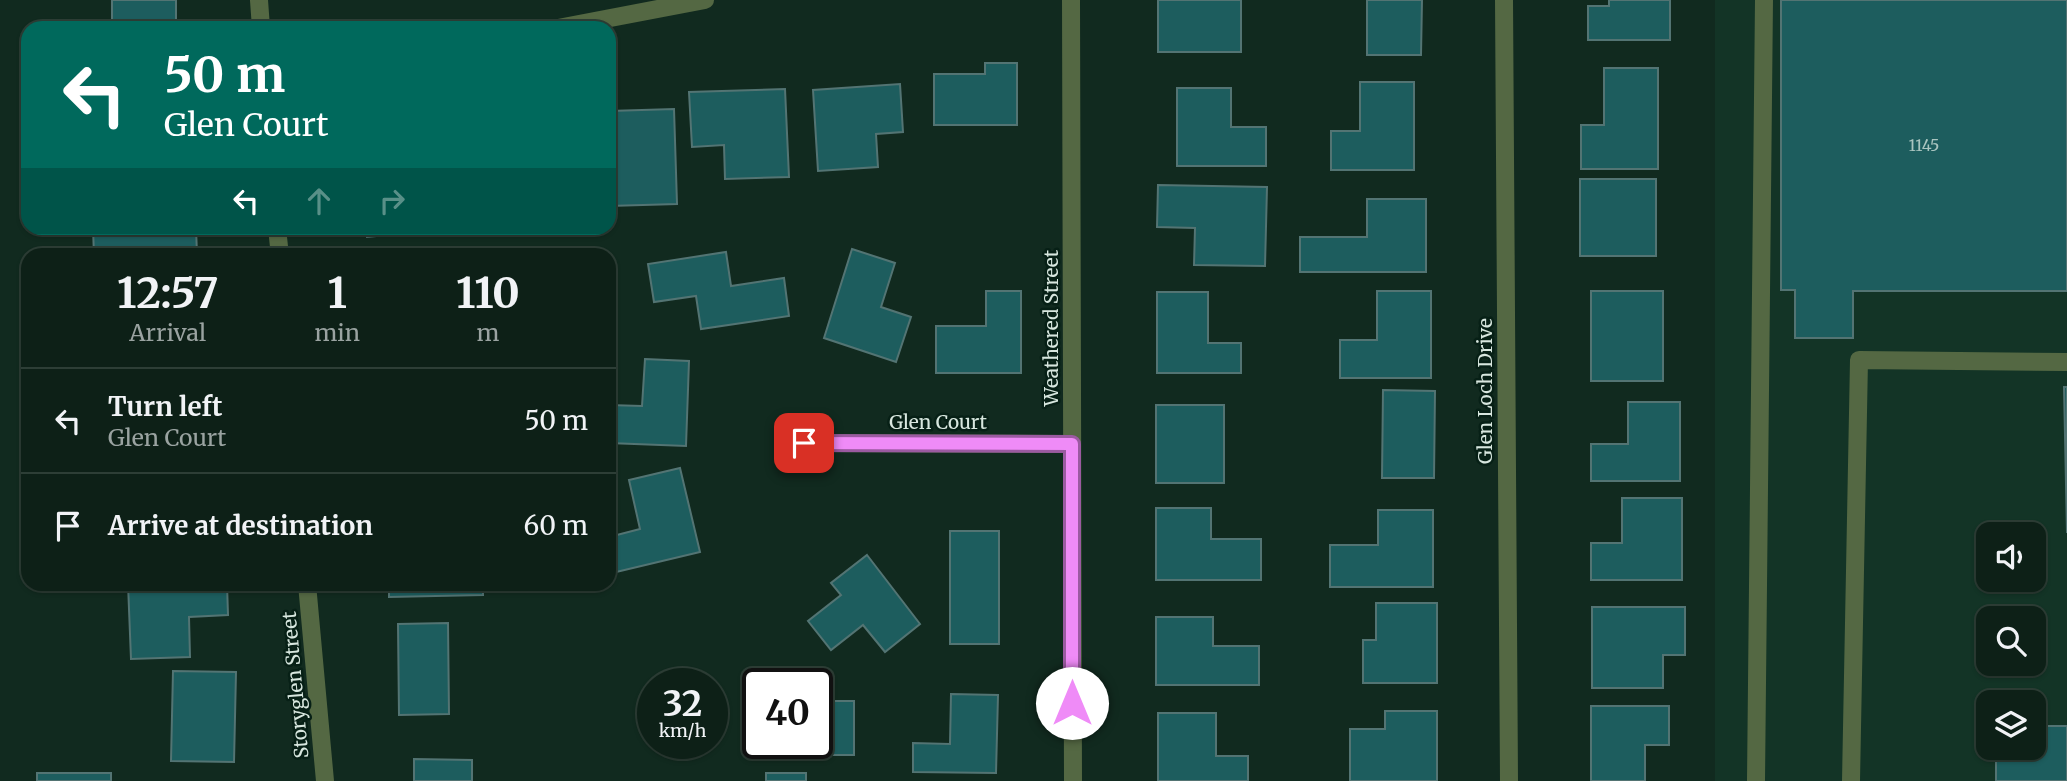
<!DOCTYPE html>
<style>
:root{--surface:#0d2017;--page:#1b2d24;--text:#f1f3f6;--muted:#9aa3a1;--line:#2d3e36}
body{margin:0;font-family:Merriweather,serif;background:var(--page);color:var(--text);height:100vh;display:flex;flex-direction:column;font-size:26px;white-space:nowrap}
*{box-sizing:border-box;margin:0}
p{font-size:23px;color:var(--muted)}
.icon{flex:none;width:38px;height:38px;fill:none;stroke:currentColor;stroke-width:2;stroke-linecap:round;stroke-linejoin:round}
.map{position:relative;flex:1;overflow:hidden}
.drawer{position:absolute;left:21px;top:248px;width:595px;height:343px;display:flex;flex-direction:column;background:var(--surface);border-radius:21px;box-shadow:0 2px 5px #0004,0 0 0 2px var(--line)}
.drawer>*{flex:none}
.hud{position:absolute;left:21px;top:21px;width:595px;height:214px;border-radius:21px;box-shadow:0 2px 5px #0004,0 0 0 2px var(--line);background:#00695c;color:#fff;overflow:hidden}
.tools{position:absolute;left:1976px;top:522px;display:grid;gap:14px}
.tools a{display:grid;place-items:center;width:70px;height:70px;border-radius:14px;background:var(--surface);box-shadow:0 2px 5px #0004,0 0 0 2px var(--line);font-size:35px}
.speed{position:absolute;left:637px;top:668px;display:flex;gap:14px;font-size:35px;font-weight:700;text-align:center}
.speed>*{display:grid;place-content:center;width:91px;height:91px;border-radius:50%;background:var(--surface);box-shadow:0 2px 5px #0004,0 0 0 2px var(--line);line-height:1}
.speed small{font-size:18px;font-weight:400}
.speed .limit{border:4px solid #111;border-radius:10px;background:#fff;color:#111}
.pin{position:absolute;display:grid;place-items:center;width:60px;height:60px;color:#fff;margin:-30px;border-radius:14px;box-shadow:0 4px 10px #0006}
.me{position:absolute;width:77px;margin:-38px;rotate:0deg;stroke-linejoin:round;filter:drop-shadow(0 0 5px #0008)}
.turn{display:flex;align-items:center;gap:24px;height:147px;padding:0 28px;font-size:32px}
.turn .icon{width:91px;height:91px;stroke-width:2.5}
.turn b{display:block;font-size:49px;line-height:60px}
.lanes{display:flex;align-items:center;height:66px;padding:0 28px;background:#0003;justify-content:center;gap:35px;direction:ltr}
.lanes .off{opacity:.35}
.eta{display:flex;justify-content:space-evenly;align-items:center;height:119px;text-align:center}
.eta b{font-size:42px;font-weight:700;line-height:49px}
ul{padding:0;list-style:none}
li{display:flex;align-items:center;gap:21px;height:105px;padding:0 28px;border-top:2px solid var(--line)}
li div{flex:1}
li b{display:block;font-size:26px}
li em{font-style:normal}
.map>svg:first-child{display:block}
.built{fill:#133426;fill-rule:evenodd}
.building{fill:#1d5d5e;stroke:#537473;stroke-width:2}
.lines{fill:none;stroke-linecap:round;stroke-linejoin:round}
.minor{stroke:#546843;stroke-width:18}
.route-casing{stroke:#9b5aa1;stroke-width:18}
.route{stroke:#ef8bf7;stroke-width:12}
.labels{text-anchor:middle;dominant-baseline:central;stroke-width:5;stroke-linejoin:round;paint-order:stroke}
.number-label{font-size:16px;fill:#a9c4bf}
.street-label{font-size:19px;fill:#d8e7df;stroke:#072016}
</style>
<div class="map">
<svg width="2067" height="781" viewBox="0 0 2067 781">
<rect width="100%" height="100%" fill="#112a1f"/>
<path class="built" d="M1715,0H2067V781H1715ZM1988,534H2034V579H1988ZM1988,618H2034V663H1988ZM1988,702H2034V747H1988Z"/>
<g class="building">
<rect x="112" y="0" width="64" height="28"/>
<rect x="1158" y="0" width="83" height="52"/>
<path d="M1367,0H1422L1421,55H1367Z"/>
<path d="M1609,0H1670V40H1588V6H1609Z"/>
<path d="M1781,0H2067V291H1853V338H1795V290H1781Z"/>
<path d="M985,63H1017V125H934V74H985Z"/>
<path d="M1604,68H1658V169H1581V125H1604Z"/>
<path d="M1360,82H1414V170H1331V131H1360Z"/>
<path d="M900,84L903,132L876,134L878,167L818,171L813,90Z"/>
<path d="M1177,88H1231V127H1266V166H1177Z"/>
<path d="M785,89L789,177L725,179L724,145L692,147L689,92Z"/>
<path d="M674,109L677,204L609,206V111Z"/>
<rect x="1580" y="179" width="76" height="77"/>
<path d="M1158,185L1267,187L1265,266L1194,265L1195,228L1157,227Z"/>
<path d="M1367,199H1426V272H1300V237H1367Z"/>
<path d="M93,228H196L197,254L94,256Z"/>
<path d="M366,228H408V233L367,237Z"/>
<path d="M852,249L895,263L881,307L911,317L896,362L824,338Z"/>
<path d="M726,252L731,286L784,278L789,316L701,329L696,296L654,302L648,264Z"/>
<path d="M986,291H1021V373H936V326H986Z"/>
<path d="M1377,291H1431V378H1340V340H1377Z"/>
<rect x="1591" y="291" width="72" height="90"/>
<path d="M1157,292H1208V343H1241V373H1157Z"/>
<path d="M645,359L689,361L686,446L609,443V405L642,406Z"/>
<path d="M2064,387H2067V533Z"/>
<path d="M1383,390L1435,391L1434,478H1382Z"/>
<path d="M1628,402H1680V481H1591V444H1628Z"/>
<rect x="1156" y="405" width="68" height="78"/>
<path d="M680,468L700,552L612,573L609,537L640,529L629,480Z"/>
<path d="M1622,498H1682V580H1591V543H1622Z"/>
<path d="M1156,508H1211V539H1261V580H1156Z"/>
<path d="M1378,510H1433V587H1330V545H1378Z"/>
<rect x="950" y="531" width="49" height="113"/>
<path d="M867,555L920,624L885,652L863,625L831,650L808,621L841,595L831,583Z"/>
<path d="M128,584H227L228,615L189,617L190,657L131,659Z"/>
<path d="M389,584H483V595L389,597Z"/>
<path d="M1376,603H1437V683H1363V640H1376Z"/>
<path d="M1592,607H1685V655H1663V688H1592Z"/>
<path d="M1156,617H1213V646H1259V685H1156Z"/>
<path d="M448,623L449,714L399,715L398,624Z"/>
<path d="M173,671L236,672L234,762L171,761Z"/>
<path d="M951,694L998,695L996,773L913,772V743L950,744Z"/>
<rect x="817" y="701" width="37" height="54"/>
<path d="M1591,706H1669V745H1645V781H1591Z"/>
<path d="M1385,711H1437V781H1350V729H1385Z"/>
<path d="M1158,713H1216V756H1248V781H1158Z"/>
<path d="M2034,726H2067V781H1996V747H2034Z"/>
<path d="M414,759L472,760V781H414Z"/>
<rect x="37" y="773" width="74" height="8"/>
<rect x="766" y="773" width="40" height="8"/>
</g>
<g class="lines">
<g class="minor">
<path d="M259,0L261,28"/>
<path d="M1071,0L1073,781"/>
<path d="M1504,0L1509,781"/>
<path d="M558,28L705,0"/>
<path d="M277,228L280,256"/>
<path d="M804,443L1072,444"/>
<path d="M307,584L325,781"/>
<path d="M1756,781L1764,0"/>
<path d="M1851,781L1859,360L2067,362"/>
</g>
</g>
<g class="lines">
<g class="route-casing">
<path id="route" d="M804,443L1072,444V703"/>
</g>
<use href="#route" class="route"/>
</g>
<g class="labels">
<g class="number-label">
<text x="1924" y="145">1145</text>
</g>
<g class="street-label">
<text transform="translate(1051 328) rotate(-90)">Weathered Street</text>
<text transform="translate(1485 391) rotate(-90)">Glen Loch Drive</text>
<text x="938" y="422">Glen Court</text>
<text transform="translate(295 685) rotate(-95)">Storyglen Street</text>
</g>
</g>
</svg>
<div class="tools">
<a><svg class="icon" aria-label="sound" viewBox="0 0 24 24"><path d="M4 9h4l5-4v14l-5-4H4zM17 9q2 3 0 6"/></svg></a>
<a><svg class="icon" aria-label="search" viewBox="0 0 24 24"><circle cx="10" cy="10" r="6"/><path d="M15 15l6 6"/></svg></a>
<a><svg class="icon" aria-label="layers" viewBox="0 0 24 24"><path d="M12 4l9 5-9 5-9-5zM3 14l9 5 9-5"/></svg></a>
</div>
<div class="speed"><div>32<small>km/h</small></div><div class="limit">40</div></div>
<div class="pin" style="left:804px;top:443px;background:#d93025"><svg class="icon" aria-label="arrive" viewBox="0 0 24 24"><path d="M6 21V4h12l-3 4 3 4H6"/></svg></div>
<svg class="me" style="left:1072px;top:703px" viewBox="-20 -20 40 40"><circle r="19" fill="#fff"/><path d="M0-13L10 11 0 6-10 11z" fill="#ef8bf7"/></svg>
<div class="hud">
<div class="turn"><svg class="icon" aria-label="left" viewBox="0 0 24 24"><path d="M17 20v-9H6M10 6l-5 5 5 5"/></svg><div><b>50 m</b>Glen Court</div></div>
<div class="lanes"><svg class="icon" aria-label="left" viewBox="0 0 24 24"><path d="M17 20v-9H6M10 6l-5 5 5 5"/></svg><svg class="icon off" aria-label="ahead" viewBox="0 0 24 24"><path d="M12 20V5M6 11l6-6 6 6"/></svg><svg class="icon off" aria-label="right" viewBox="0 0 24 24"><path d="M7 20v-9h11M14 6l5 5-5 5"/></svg></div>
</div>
<section class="drawer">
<div class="eta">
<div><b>12:57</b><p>Arrival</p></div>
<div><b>1</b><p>min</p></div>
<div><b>110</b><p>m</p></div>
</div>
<ul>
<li><svg class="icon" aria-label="left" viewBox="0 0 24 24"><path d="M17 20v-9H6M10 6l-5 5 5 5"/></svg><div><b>Turn left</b><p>Glen Court</p></div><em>50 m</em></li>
<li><svg class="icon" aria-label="arrive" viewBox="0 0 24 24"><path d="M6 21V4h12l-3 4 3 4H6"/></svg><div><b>Arrive at destination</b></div><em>60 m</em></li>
</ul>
</section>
</div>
